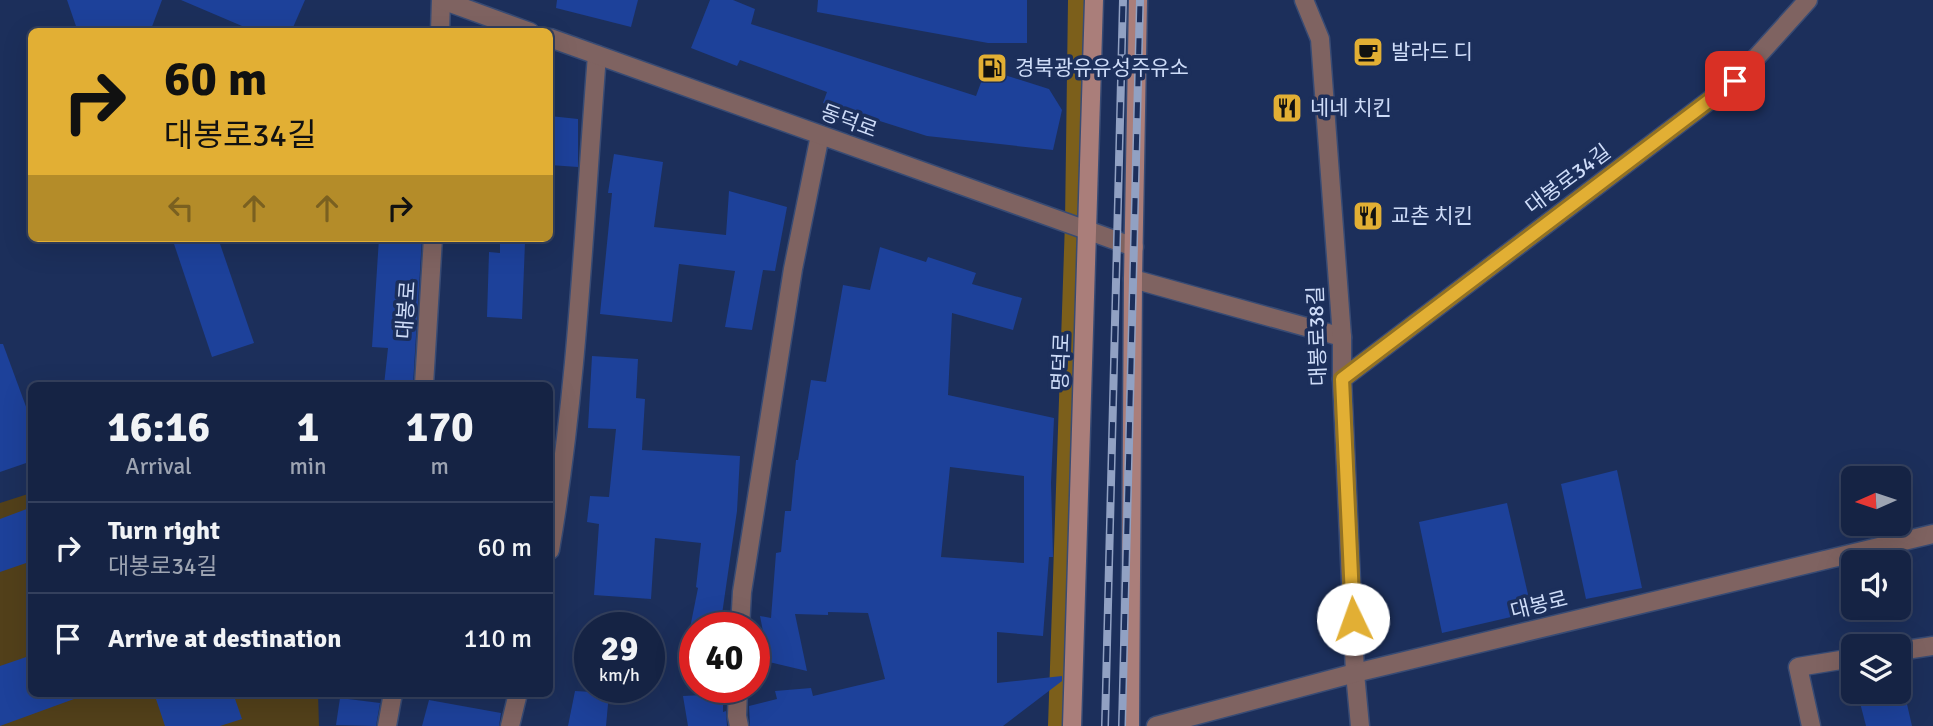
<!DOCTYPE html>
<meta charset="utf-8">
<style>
:root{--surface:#152344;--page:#222f4f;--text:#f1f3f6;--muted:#9da4b2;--line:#34405d}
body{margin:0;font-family:Signika,"Noto Sans KR",sans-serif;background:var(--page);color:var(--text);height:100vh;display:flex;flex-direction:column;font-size:26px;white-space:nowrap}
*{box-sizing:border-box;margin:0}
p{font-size:23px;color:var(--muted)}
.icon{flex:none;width:38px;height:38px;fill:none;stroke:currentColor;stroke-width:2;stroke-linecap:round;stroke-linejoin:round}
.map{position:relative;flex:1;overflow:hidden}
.details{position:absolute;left:28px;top:382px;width:525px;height:315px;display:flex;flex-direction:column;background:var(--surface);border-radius:10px;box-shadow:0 7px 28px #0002,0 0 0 2px var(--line)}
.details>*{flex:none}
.banner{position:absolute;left:28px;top:28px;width:525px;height:214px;border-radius:10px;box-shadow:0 7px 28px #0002,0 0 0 2px var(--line);background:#e2af34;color:#111;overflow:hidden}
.needle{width:46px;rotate:267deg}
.buttons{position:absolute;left:1841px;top:466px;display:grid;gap:14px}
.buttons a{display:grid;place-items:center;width:70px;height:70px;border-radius:10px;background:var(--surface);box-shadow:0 7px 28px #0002,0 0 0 2px var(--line);font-size:35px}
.speed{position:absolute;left:574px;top:612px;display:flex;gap:14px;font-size:35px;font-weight:700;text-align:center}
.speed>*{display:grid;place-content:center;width:91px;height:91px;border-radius:50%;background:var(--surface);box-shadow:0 7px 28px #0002,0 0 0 2px var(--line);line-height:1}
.speed small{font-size:18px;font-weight:400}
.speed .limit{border:10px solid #d22;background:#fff;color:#111}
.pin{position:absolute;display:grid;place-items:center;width:60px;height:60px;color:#fff;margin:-30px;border-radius:14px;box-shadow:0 4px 10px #0006}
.me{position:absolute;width:77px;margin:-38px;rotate:357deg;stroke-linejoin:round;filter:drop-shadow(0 0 5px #0008)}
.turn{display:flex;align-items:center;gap:24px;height:147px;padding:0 21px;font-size:32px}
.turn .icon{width:91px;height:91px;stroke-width:2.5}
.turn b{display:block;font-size:49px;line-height:60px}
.lanes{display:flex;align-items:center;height:66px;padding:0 21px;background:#0003;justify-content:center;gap:35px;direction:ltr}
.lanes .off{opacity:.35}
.eta{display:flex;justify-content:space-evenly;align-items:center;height:119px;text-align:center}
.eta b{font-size:42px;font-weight:700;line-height:49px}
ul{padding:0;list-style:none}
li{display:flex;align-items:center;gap:21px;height:91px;padding:0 21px;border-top:2px solid var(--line)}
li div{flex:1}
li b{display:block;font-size:26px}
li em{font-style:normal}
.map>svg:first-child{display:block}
.green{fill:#52401a}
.forest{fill:#7c5f1b}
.building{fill:#1d419a;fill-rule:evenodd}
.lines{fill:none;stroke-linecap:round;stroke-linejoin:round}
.minor-casing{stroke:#384b74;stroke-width:21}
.tertiary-casing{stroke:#384b74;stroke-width:21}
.secondary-casing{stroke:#384b74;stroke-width:21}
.minor{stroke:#7f6361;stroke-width:18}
.tertiary{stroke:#7f6361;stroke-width:18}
.secondary{stroke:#aa7e7a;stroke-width:18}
.rail-casing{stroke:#91a1c3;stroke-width:8}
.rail{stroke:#1c2f5b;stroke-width:5;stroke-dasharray:16;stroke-linecap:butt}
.route-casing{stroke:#937222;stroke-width:18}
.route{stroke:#e2af34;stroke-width:12}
.labels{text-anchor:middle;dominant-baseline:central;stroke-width:7;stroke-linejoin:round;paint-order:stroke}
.poi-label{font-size:21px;fill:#cedcf8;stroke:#1c2f5b;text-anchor:start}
.street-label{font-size:21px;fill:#cedcf8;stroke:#1c2f5b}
</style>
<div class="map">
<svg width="1933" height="726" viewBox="0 0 1933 726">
<rect width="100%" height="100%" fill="#1c2f5b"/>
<path class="green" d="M31,493L32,693H318L319,726H0V503Z"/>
<path class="forest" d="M1068,0H1094L1072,726H1048L1065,222Z"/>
<g class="building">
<path d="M67,0H162L150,32H78Z"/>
<path d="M181,0H305L291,32H240L242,26Z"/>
<path d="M557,0H638L631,27L556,8Z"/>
<path d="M710,0H733L755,9L751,24L976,96L986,69L1049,89L1062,110L1053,150L927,136L823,103L827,92L740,60L737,66L691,48Z"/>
<path d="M818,0H1027V43H988L817,12Z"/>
<path d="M550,116L578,119V167L550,165Z"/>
<path d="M614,154L663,162L654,227L726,235L729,191L787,207L775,271L763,270L752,330L725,327L735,271L679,264L672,322L600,314L612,193H608Z"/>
<path d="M172,238H218L254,343L212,357Z"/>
<path d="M379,238H422L413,385H384L388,348L372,347Z"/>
<path d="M500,241L525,242L522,319L487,317L489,252L500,253Z"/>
<path d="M880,247L926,262L928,257L976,273L972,284L1022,298L1013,330L952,313L948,395L1054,418L1051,483L1053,557H1049L1043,636L997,632V683L1062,676V681L1003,726H750L749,706L777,699L775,691L811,688L813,696L885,679L868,613L828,612V615L795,614L807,671L769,662L760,616L771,618L776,553L781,552L785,511H791L796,460H798L811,380L826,382L843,285L870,290ZM950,467L1024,476V563L941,557Z"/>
<path d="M0,344H3L32,423V461L0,472Z"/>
<path d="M592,356L638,359L636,398L645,399L642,450L740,456L737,511L720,628H690L698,588L696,587L701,543L655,538L651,599L594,595L599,524L587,522L590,496L609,497L616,429L588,428Z"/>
<path d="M1617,470L1642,588L1586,599L1561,484Z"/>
<path d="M1507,503L1532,612L1442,633L1419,522Z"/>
<path d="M32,507V561L0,572V519Z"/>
<path d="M32,655V693H84L85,695L0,726V666Z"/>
<path d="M575,691L609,693L606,726H568Z"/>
<path d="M1857,691H1904L1912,726H1866Z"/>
<path d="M154,693H233L242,719L220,726H165Z"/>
<path d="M723,694V712L726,711L727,726H688L683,696Z"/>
<path d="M340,698L380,703L376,726L336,725Z"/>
<path d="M429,700L501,713L499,726H422Z"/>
</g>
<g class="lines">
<g class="minor-casing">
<g id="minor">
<path d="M440,32L441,0"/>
<path d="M1133,279L1342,337"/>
<path d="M1342,379L1735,81L1808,0"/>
<path d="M424,385L433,238"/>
<path d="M550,550C578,387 584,220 597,55"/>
<path d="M740,628L742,592L793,269L820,135"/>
<path d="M1899,651L1933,646"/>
<path d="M738,688L737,716L739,726"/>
<path d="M387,726L393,693"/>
<path d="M510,726L518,693"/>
<path d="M1811,726L1798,667L1853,658"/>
</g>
</g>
<g class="tertiary-casing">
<g id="tertiary">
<path d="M442,0L530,32"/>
<path d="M1304,0L1320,39L1342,337V379L1355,673L1360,726"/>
<path d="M550,38L1134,247"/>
<path d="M1156,726L1355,673L1933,534"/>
</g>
</g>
<g class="secondary-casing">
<g id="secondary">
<path d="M1072,726L1094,0"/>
<path d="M1130,726L1133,279L1138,0"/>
</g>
</g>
<use href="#minor" class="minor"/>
<use href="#tertiary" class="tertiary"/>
<use href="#secondary" class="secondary"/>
<g class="rail-casing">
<g id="rail">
<path d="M1105,726L1123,0"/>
<path d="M1122,726L1140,0"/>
</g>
</g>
<use href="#rail" class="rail"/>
</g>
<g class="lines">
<g class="route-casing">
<path id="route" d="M1353,619L1342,379L1735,81"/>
</g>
<use href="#route" class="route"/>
</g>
<defs>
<g id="cafe-square" transform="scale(1.575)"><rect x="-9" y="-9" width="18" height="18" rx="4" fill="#e2af34" stroke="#1c2f5b"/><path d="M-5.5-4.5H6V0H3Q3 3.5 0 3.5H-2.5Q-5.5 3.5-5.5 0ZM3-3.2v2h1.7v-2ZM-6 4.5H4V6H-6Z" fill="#111"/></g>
<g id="fuel-square" transform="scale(1.575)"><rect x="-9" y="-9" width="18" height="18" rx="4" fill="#e2af34" stroke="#1c2f5b"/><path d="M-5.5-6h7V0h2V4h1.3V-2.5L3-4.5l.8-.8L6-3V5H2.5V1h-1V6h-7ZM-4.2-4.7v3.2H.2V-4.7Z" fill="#111"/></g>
<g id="restaurant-square" transform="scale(1.575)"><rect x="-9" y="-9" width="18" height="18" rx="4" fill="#e2af34" stroke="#1c2f5b"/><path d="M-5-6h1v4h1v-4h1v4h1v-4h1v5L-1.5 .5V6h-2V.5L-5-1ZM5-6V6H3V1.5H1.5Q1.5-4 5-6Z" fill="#111"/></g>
</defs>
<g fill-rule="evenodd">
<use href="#cafe-square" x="1368" y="52"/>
<use href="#fuel-square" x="992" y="68"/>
<use href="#restaurant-square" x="1287" y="108"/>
<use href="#restaurant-square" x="1368" y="216"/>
</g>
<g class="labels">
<g class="poi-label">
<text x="1391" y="52">발라드 디</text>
<text x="1015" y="68">경북광유유성주유소</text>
<text x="1310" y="108">네네 치킨</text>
<text x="1391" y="216">교촌 치킨</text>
</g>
<g class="street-label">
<text transform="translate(849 121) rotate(20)">동덕로</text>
<text transform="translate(1568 179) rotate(-37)">대봉로34길</text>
<text transform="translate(406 310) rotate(-86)">대봉로</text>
<text transform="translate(1317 336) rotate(-92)">대봉로38길</text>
<text transform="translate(1061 362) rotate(-88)">명덕로</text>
<text transform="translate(1539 605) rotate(-14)">대봉로</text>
</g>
</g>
</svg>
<div class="buttons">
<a><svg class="needle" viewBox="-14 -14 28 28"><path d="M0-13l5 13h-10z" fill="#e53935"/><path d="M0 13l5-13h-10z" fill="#9da4b2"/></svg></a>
<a><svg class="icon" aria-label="sound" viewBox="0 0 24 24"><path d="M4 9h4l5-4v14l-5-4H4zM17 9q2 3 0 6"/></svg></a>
<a><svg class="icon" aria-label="layers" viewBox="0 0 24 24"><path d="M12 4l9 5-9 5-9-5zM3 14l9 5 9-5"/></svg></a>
</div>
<div class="speed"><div>29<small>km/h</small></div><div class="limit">40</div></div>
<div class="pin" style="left:1735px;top:81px;background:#d93025"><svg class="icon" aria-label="arrive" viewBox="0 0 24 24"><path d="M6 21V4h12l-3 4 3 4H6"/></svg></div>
<svg class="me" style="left:1353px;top:619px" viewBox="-20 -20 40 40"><circle r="19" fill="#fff"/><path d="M0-13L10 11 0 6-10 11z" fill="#e2af34"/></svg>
<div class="banner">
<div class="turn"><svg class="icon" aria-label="right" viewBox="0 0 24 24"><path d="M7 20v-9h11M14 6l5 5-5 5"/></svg><div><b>60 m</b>대봉로34길</div></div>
<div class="lanes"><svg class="icon off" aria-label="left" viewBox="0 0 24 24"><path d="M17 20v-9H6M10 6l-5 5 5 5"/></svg><svg class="icon off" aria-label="ahead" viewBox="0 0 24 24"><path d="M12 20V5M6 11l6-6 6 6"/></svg><svg class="icon off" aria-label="ahead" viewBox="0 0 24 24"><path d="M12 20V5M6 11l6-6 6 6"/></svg><svg class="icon" aria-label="right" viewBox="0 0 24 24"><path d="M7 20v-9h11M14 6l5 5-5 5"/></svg></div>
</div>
<section class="details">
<div class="eta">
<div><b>16:16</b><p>Arrival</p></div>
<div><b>1</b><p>min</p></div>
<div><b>170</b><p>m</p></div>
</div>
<ul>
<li><svg class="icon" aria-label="right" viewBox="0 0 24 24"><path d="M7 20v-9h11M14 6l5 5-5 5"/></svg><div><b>Turn right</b><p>대봉로34길</p></div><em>60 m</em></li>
<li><svg class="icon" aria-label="arrive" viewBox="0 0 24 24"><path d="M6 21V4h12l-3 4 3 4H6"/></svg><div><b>Arrive at destination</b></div><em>110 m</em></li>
</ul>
</section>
</div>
